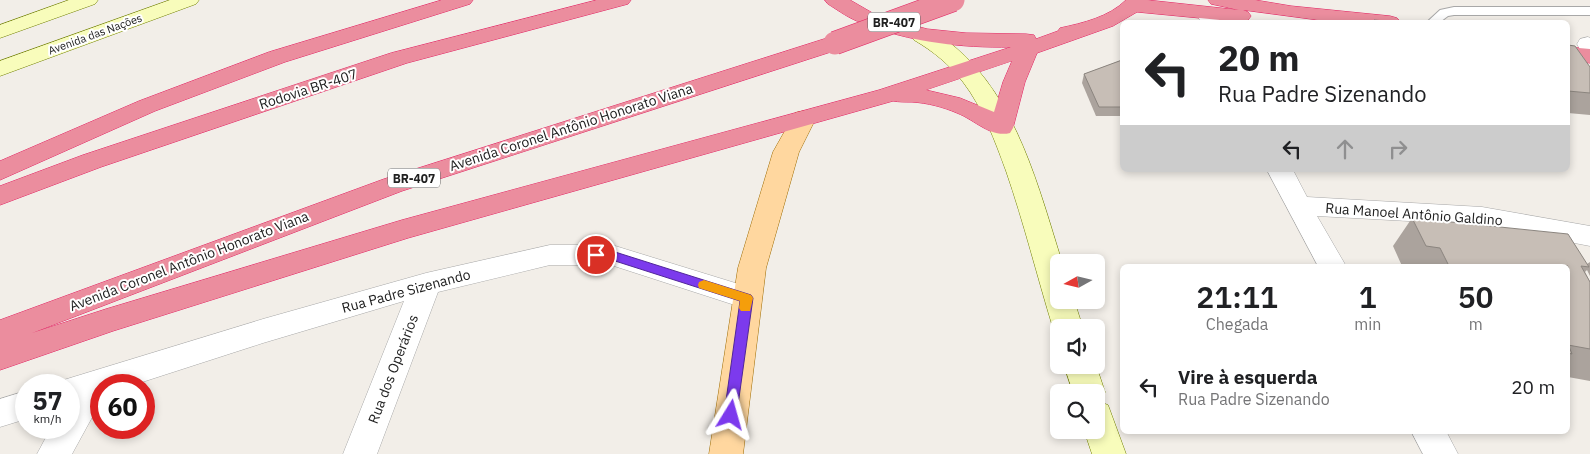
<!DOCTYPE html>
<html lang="pt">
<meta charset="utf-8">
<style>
:root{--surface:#fff;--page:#f6f6f6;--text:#202124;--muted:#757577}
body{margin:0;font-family:"IBM Plex Sans",sans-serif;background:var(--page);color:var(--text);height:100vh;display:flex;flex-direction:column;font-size:19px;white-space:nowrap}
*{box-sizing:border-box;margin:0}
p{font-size:16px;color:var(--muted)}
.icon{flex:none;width:28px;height:28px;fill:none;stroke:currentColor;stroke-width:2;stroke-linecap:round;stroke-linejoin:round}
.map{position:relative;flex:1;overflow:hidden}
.side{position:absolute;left:1120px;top:264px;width:450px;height:170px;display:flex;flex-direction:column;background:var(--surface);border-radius:8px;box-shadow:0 2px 8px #0003}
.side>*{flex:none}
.guide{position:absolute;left:1120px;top:20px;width:450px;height:152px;border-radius:8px;box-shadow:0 2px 8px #0003;background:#fff;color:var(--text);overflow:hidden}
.needle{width:32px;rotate:262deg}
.buttons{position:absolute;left:1050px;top:254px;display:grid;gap:10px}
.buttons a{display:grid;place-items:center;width:55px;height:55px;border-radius:8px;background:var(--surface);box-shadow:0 2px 8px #0003;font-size:25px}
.speed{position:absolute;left:15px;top:374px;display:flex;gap:10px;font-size:25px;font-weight:700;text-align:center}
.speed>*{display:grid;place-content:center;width:65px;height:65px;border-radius:50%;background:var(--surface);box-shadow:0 2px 8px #0003;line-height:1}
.speed small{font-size:12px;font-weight:400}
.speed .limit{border:8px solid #d22;background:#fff;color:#111}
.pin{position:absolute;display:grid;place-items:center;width:42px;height:42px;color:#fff;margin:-21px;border:2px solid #fff;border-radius:50%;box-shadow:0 1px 5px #0007}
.me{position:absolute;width:55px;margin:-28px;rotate:8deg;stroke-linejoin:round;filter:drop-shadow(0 0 4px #0008)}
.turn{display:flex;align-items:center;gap:18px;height:105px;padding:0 15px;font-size:22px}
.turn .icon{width:65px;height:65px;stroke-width:2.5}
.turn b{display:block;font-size:35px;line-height:42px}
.lanes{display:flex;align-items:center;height:48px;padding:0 15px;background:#0003;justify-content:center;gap:25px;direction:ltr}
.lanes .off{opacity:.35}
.eta{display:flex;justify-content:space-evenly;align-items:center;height:85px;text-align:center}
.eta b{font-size:30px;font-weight:600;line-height:35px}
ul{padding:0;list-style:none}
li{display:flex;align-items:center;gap:15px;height:75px;padding:0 15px}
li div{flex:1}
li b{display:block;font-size:19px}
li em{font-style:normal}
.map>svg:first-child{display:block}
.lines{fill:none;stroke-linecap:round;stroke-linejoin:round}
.lane-casing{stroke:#a8a8a8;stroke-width:2}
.street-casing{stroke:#a8a8a8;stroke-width:1}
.secondary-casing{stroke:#707f01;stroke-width:1}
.primary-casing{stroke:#9e6b00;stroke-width:1}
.highway-casing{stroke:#e22262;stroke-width:1}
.lane{fill:#fff;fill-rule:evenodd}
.street{fill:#fff;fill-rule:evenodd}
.secondary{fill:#f8fcbb;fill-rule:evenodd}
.primary{fill:#ffd79f;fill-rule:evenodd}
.highway{fill:#eb8d9e;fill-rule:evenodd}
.highway-bridge-casing{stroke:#e22262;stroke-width:24;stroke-linecap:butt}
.highway-bridge{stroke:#eb8d9e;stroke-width:23}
.wall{fill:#aba39d}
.building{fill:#c7beb6;stroke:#8b857f}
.route{fill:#7c3aed;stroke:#51269a}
.slow{fill:#f59e0b}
.labels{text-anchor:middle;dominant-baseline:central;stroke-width:4;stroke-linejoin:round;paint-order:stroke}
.far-street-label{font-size:11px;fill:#212121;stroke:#fff}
.shield{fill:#fff;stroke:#646464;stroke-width:1}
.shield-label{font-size:12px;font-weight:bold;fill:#212121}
.street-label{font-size:14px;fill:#212121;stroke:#fff}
</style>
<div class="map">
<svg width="1590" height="454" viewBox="0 0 1590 454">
<rect width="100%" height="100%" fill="#f2eee8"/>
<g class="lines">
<g class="lane-casing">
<path id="lane" d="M1454,7H1590V15H1454L1448,16L1440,22H1427L1440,10Z"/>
</g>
<g class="street-casing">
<g id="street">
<path d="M1206,7L1213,9L1221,22H1201L1196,13L1199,9Z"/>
<path d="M1588,37L1590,38V55L1582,53L1577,44L1580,39Z"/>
<path d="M1267,170H1293L1307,197L1482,207L1590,226V246L1482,225L1317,216L1346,266H1318Z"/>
<path d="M550,245H612L758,290L762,298L758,306L747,309L611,265H550L438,292L377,454H343L404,301L263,343L133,385H101V401L72,454H37L51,428H69V385H56L57,382L263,319L426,273Z"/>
<path d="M26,391V419L0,427V399Z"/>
<path d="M1411,431H1446L1458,454H1423Z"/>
</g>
</g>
<g class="secondary-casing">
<g id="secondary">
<path d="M69,0H98L95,4L0,38V25Z"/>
<path d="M170,0H199L196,4L0,76V61Z"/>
<path d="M922,29C934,32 945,39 955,47C1017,99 1039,189 1062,262H1059V300H1074L1083,328H1059V337H1057L1053,328C1037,276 1024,223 1006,171C995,141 983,108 963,82C950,65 933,51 914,40L911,35L914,30Z"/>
<path d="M1064,365H1096L1105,392L1100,402L1108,405L1126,454H1092L1084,430H1096V392H1073Z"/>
</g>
</g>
<g class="primary-casing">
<path id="primary" d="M804,111L813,113L816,118L799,152L766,268L743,454H709L738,268L773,152L795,113Z"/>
</g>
<g class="highway-casing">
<g id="highway">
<path d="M442,0H473L470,4L285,62L155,111L0,180V161L139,101L269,52Z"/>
<path d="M597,0H631L628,4L407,63L101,167L0,205V186L83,155L391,53Z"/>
<path d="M825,0H850L876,15L927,29L966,33L1026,34L1034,35L1036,39L1058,31L1060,28C1083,23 1109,17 1126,0H1147L1239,10L1211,4L1208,0H1255L1291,6L1390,16L1397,18L1401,22H1333L1243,10L1248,12L1251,16L1248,20L1241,22L1137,12L1113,26L1037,53L1025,82L1013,128L1010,133C991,138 975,120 957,113C943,107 928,103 912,102C905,102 899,102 893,101L408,238L113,331L0,370V320L384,179L827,38L835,36L843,38L846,43L843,48L402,191L32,333L106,309L402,220L879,90L1011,47C961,48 909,42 862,23C850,19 839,11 828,4ZM1012,61L1003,82L994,112L960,98L926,90Z"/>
<path d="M1568,47L1590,49V63L1568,60Z"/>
</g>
</g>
<use href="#lane" class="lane"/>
<use href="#street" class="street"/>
<use href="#secondary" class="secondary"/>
<use href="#primary" class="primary"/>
<use href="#highway" class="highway"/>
<g class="highway-bridge-casing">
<path id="highway-bridge" d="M835,43L953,0"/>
</g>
<use href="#highway-bridge" class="highway-bridge"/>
</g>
<g class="wall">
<path d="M1568,45L1590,67V115L1568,113Z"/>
<path d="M1122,60V116H1096L1082,83L1084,74Z"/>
<path d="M1427,170H1471L1470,172Z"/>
<path d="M1412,218L1587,264L1590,262V276L1587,270L1585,272L1590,282V381L1568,377V266H1402L1393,246Z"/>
</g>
<g class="building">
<path d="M1374,20L1396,22H1377Z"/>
<path d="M1568,45L1575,46L1590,67V93L1568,91Z"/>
<path d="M1122,60V107H1099L1084,74Z"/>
<path d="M1412,218L1568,234L1589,267L1581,266L1590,282V349L1568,345V266H1449L1440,248L1426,246Z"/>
<path d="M1568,344L1572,354L1568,353Z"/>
</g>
<path class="route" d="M596,251H612L751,295L753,298L736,419L731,421L726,419L724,415L740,301L612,260L592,258L591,255Z"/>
<path class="slow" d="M704,280L751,295L753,298L750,311H741L739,308L740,301L699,288L698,285L699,282Z"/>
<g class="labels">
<g class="far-street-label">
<text transform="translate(95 34) rotate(-20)">Avenida das Nações</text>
</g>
<g class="shield">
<rect x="868" y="12.5" width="52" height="19" rx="4"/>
<rect x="388" y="168.5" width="52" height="19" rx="4"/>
</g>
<g class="shield-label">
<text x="894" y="22">BR-407</text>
<text x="414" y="178">BR-407</text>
</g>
<g class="street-label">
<text transform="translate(308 89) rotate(-18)">Rodovia BR-407</text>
<text transform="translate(571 127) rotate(-18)">Avenida Coronel Antônio Honorato Viana</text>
<text transform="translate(1414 214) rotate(4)">Rua Manoel Antônio Galdino</text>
<text transform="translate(189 261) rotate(-21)">Avenida Coronel Antônio Honorato Viana</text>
<text transform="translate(406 291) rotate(-15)">Rua Padre Sizenando</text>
<text transform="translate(393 369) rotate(-69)">Rua dos Operários</text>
</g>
</g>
</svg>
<div class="buttons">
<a><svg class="needle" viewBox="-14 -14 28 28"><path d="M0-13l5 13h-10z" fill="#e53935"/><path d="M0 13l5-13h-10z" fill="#757577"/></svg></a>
<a><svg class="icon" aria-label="sound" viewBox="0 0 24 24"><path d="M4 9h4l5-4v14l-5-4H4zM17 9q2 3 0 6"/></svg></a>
<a><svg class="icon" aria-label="search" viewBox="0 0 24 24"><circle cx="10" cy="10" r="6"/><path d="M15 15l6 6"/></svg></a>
</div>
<div class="speed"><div>57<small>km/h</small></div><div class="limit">60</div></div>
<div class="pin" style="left:596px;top:255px;background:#d93025"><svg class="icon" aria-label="arrive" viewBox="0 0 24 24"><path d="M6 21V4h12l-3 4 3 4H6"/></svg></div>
<svg class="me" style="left:731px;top:415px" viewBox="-20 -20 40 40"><path d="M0-17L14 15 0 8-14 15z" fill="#7c3aed" stroke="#fff" stroke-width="4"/></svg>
<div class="guide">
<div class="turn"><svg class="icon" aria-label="left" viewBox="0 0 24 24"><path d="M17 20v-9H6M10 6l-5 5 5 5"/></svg><div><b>20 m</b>Rua Padre Sizenando</div></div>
<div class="lanes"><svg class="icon" aria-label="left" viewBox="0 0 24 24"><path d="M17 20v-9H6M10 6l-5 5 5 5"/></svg><svg class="icon off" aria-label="ahead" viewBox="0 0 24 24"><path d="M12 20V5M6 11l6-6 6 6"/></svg><svg class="icon off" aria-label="right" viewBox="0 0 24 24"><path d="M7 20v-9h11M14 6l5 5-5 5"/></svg></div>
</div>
<section class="side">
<div class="eta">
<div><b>21:11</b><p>Chegada</p></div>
<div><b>1</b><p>min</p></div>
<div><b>50</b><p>m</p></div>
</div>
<ul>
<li><svg class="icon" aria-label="left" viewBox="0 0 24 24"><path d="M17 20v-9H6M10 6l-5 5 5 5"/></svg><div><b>Vire à esquerda</b><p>Rua Padre Sizenando</p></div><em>20 m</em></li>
</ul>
</section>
</div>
